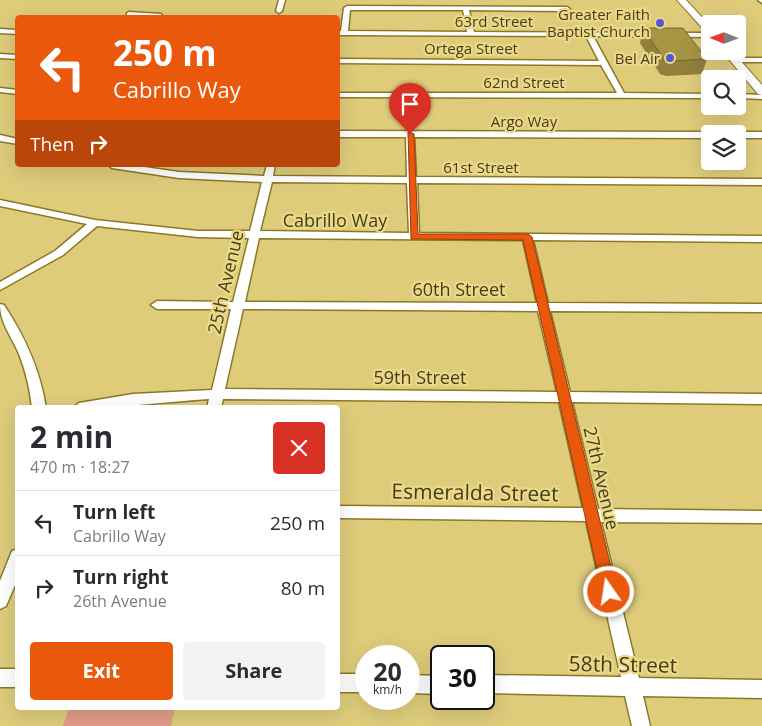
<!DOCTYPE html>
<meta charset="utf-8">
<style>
:root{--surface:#fff;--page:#f2f2f3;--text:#2b2b33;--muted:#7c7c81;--line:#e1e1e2;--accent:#ea580c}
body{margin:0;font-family:"Open Sans",sans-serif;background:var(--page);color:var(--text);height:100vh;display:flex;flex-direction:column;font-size:19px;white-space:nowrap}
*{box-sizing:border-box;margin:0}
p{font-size:16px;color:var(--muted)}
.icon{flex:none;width:28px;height:28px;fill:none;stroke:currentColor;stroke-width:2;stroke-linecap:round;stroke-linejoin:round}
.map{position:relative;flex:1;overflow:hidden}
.details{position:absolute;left:15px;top:405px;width:325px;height:305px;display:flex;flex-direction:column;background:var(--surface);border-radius:5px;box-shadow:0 5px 20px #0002}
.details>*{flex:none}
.guide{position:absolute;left:15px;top:15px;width:325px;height:152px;border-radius:5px;box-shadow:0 5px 20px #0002;background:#ea580c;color:#fff;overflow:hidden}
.needle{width:32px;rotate:271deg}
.controls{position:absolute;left:701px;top:15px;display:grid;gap:10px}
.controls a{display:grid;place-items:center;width:45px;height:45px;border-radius:5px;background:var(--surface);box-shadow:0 5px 20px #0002;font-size:25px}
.speed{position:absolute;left:355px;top:645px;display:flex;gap:10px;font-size:25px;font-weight:700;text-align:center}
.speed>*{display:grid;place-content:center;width:65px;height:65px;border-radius:50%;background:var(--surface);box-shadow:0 5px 20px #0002;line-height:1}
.speed small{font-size:12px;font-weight:400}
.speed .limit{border:2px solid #111;border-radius:8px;background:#fff;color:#111}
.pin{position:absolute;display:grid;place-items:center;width:42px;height:42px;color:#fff;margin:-51px -21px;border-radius:50% 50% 50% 0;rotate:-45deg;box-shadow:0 0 5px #0007}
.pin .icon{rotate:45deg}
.me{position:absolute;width:55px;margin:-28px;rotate:347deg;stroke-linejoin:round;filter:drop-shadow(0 0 4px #0008)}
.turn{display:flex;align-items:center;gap:18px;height:105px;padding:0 15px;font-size:22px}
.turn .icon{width:65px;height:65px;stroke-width:2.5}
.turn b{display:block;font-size:35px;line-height:42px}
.then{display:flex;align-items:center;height:48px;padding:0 15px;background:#0003;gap:10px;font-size:19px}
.round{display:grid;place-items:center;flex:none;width:52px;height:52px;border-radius:5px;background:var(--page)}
.headline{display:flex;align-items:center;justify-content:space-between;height:85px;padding:0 15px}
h1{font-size:30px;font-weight:700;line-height:38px}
.cta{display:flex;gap:10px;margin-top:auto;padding:10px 15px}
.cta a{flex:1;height:58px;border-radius:5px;background:var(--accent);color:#fff;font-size:20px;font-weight:700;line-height:58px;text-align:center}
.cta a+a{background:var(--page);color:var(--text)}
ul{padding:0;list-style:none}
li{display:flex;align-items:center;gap:15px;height:65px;padding:0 15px;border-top:1px solid var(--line)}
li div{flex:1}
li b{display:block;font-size:19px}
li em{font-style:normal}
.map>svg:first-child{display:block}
.green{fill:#e19c88}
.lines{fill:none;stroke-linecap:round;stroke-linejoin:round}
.minor-casing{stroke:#8b7925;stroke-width:3}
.secondary-casing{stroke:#8b7925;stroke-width:2}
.minor{fill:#fff;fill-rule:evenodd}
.secondary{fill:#fff;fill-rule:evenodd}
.wall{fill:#90803a}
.building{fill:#a79544;stroke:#756830}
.route{fill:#ea580c;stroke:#983908}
.poi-dot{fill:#5457ce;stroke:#ebd988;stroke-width:2}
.labels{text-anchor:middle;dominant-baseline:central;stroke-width:4.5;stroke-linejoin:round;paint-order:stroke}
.far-poi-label{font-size:15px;fill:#443d1b;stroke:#ebd988;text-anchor:end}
.far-street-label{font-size:15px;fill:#443d1b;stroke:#ebd988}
.street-label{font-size:18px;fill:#443d1b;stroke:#ebd988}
.near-street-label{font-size:21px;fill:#443d1b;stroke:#ebd988}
</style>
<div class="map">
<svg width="762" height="726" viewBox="0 0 762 726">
<rect width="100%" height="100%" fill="#decc7b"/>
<path class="green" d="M69,708H175L171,726H63Z"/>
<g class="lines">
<g class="minor-casing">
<g id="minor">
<path d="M279,0H285L282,11L279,13L276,11Z"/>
<path d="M758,0H762V3Z"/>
<path d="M347,6L567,7L570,9L567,11L469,10L474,32L710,33V37L593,36L624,93L710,94V98L338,97V93H617L601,65L338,63V59L599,61L586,36L338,35V31H341L344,8ZM350,10H463L467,32L348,31Z"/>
<path d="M129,12L161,14L164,18L127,15V13Z"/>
<path d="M0,29L18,30V34L0,33Z"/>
<path d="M0,54L18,55V59L0,58Z"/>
<path d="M732,58H762V62H735L731,60Z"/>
<path d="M0,88L18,90V94L0,92Z"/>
<path d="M738,94L762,95V99L738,98Z"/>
<path d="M338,131L710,132L713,134H710V138L414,137L416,177L762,179V185L417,183L419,233L762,236V242L533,240L548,303L762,304V312L550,311L570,392L762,394V404L572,402L598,509L762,511V523L601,522L639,678L762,680V698L643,696L650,726H632L625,696L484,693V675L621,677L586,521L338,518V506L583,508L559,402L223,399L221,408H207L209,399C164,402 118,408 73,408L79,403L133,394L212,390L231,309H157L151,305L157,301L233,302L249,238L198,237L97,226L63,255L0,290V282L55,251L87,224L0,206V200L95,220L198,231H250L262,182L179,178L112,168L108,165H130L179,172L264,176L267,165H275L273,176L407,177L406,137H338ZM272,182L407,183L409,233L260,231ZM259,238L523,240L537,303L245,302ZM243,309L538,311L557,392L225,389Z"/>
<path d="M738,132H762V138H738V134H735Z"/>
<path d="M0,135L18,139V144L0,141Z"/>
<path d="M0,304L4,305C25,337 40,369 46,408H32C30,389 26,372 19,354C12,337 0,323 0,304Z"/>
<path d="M18,549V578L6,606L0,609V581L12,551Z"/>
<rect x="0" y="669" width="18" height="18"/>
<rect x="338" y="674" width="28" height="18"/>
<path d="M409,675L441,676V694L409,693Z"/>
</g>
</g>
<g class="secondary-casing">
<g id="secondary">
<path d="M677,0H686L710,26V34L707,33Z"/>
<path d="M722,51H732L762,85V95L758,94Z"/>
</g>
</g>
<use href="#minor" class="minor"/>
<use href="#secondary" class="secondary"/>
</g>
<path class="wall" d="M643,28L707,59L702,74L666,76L660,74L640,43Z"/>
<path class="building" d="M643,28H683L707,59L670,61L664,59Z"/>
<path class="route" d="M408,132L414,134L418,234H528L532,237L617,592L614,597L609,599L604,597L602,592L523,240L411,239Z"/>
<g class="poi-dot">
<circle cx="660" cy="23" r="5"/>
<circle cx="670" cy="58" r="5"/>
</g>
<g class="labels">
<g class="far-poi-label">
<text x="650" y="14">Greater Faith<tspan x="650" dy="17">Baptist Church</tspan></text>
<text x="660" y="58">Bel Air</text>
</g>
<g class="far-street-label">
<text x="494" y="21">63rd Street</text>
<text x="471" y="48">Ortega Street</text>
<text x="524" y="82">62nd Street</text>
<text x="524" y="121">Argo Way</text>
<text x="481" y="167">61st Street</text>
</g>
<g class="street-label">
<text x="335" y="220">Cabrillo Way</text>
<text transform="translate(225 282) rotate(-77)">25th Avenue</text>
<text x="459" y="289">60th Street</text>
<text x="420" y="377">59th Street</text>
<text transform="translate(602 478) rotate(77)">27th Avenue</text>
</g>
<g class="near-street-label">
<text transform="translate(475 492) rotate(1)">Esmeralda Street</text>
<text transform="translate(623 664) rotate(1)">58th Street</text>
</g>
</g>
</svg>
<div class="controls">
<a><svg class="needle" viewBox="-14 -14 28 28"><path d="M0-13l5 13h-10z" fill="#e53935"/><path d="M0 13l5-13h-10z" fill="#7c7c81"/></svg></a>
<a><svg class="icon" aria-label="search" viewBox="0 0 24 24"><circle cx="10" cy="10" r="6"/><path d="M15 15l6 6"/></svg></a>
<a><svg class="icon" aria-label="layers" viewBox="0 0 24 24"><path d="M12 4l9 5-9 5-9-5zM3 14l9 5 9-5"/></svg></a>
</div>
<div class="speed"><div>20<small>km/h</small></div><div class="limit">30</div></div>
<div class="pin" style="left:410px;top:134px;background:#d93025"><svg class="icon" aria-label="arrive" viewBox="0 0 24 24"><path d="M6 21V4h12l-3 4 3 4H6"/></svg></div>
<svg class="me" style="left:609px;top:592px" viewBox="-20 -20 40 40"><circle r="17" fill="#ea580c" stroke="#fff" stroke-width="3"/><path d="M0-11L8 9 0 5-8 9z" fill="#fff"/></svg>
<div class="guide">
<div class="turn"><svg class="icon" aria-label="left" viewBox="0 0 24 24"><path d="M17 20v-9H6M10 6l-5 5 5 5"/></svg><div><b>250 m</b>Cabrillo Way</div></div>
<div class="then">Then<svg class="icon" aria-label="right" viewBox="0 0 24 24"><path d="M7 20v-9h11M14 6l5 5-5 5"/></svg></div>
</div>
<section class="details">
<div class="headline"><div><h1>2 min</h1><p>470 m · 18:27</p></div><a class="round" style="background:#d93025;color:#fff"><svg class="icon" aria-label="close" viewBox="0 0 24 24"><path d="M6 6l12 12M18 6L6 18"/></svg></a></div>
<ul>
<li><svg class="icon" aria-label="left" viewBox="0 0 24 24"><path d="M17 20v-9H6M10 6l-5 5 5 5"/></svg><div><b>Turn left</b><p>Cabrillo Way</p></div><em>250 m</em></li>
<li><svg class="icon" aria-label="right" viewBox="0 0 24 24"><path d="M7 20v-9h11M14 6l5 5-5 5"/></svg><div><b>Turn right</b><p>26th Avenue</p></div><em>80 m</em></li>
</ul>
<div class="cta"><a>Exit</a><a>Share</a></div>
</section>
</div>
